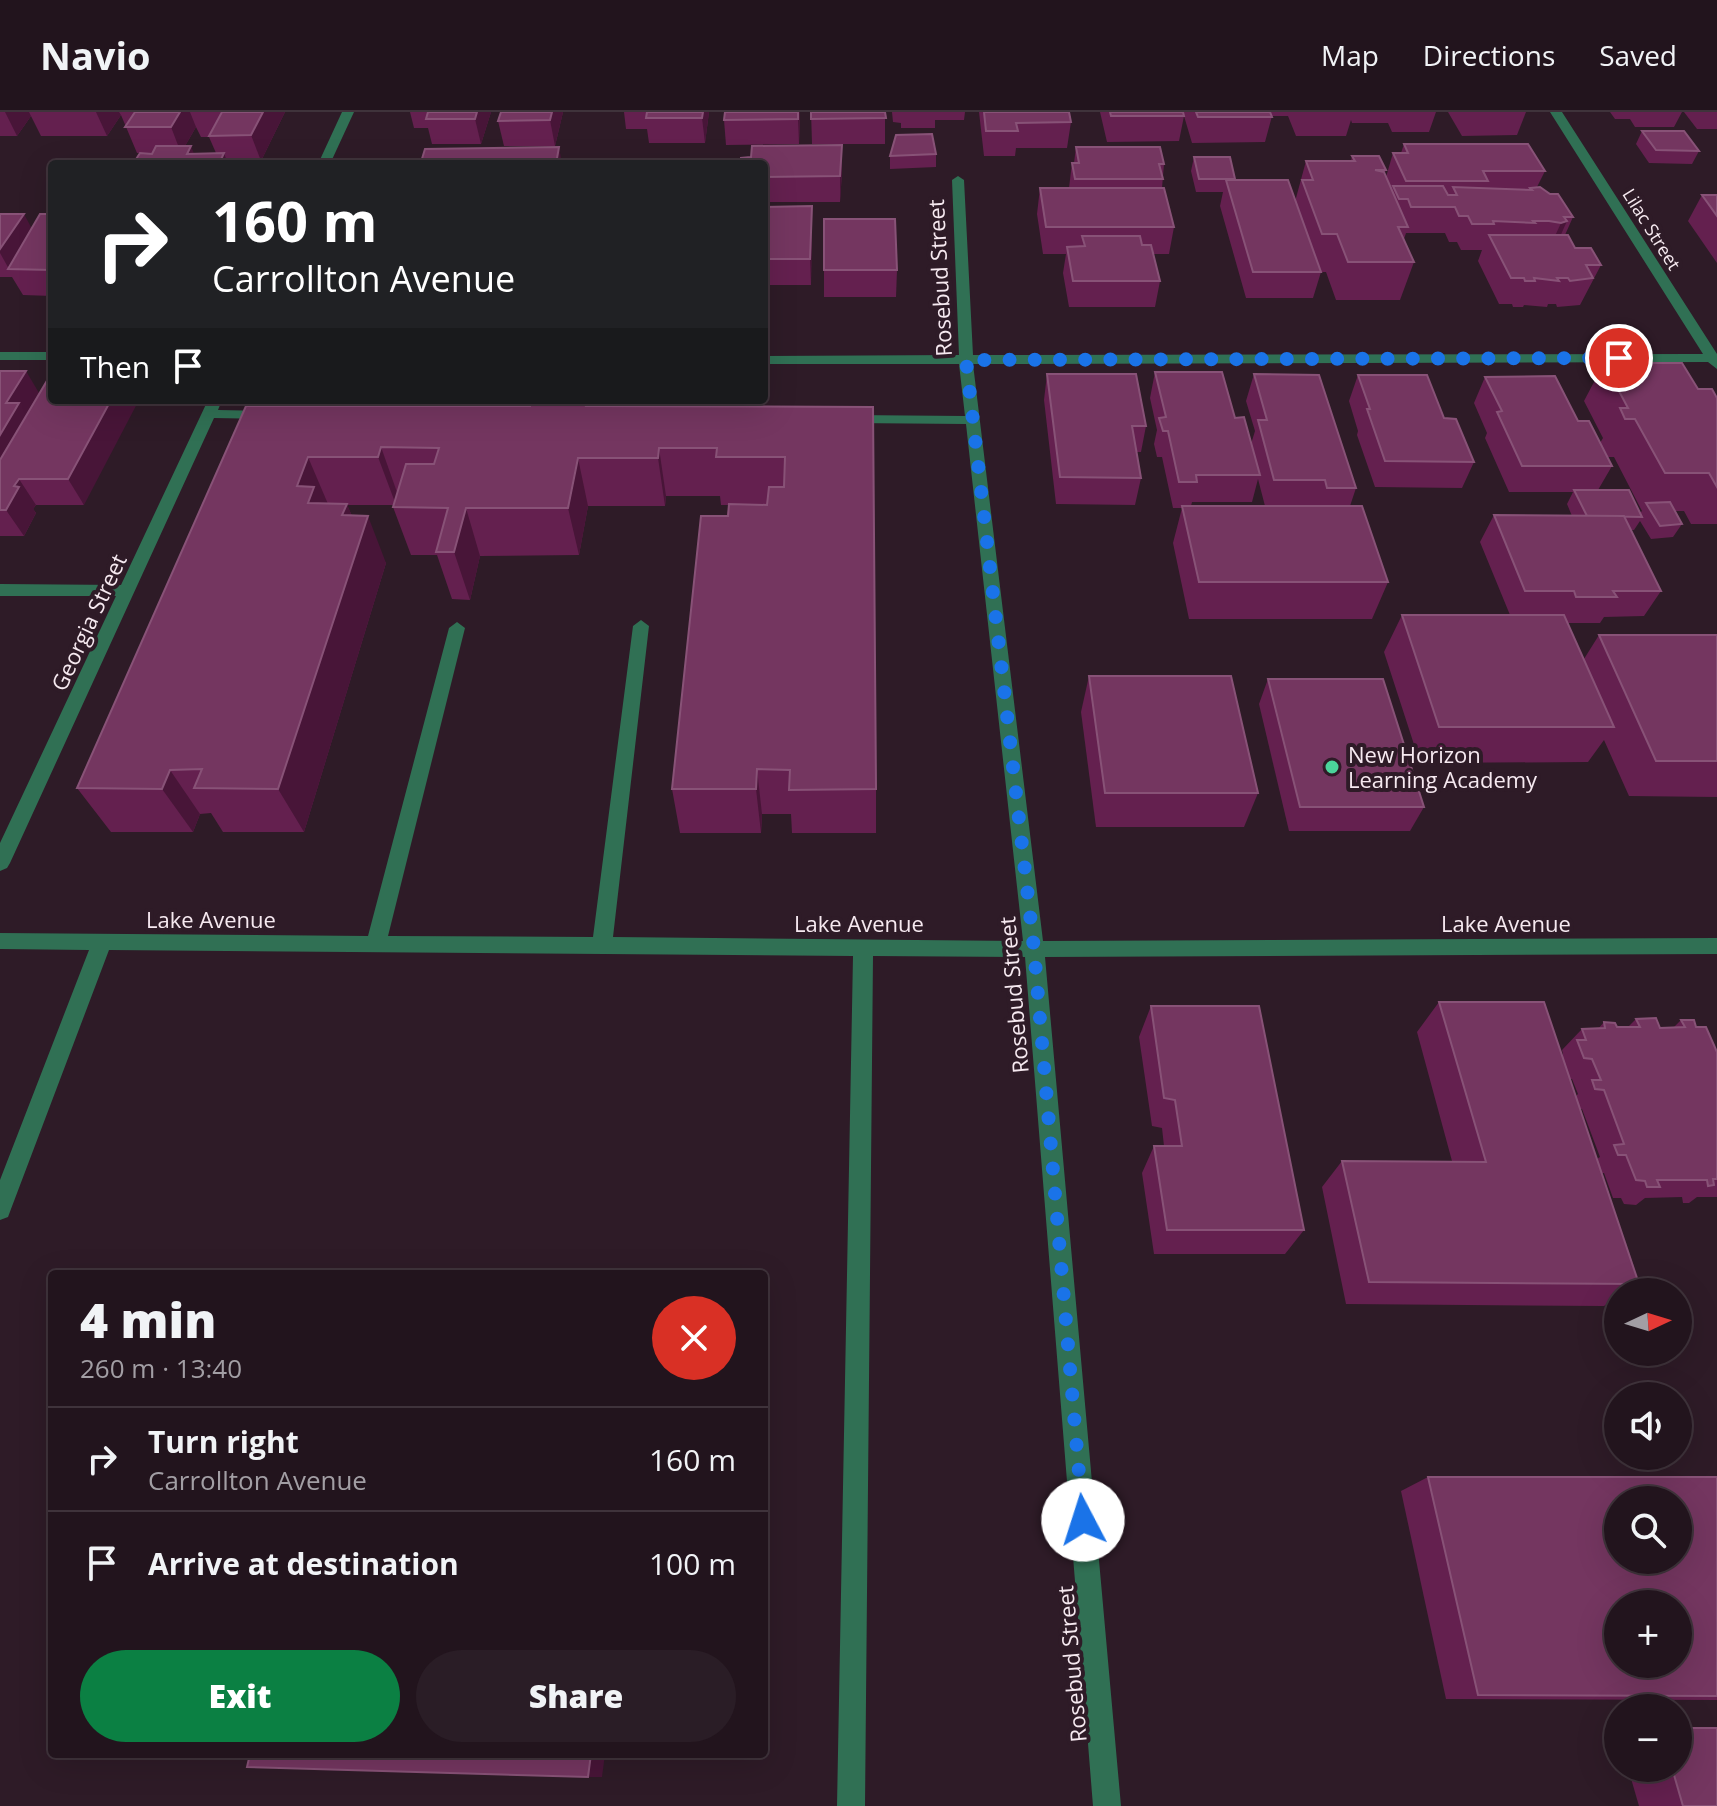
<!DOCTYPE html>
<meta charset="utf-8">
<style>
:root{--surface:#22141d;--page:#2a1d26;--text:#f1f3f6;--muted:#a29ea4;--line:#3f333b;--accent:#0b8043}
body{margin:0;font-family:"Open Sans",sans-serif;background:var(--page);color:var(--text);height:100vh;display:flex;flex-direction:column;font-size:30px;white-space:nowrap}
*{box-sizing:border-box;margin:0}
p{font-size:26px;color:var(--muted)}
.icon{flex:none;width:44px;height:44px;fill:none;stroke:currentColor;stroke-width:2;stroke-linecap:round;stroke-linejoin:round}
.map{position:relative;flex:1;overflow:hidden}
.drawer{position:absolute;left:48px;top:1158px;width:720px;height:488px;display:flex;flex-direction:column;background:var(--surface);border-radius:8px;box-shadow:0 8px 32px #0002,0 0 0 2px var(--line)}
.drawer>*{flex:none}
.top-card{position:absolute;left:48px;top:48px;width:720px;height:244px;border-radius:8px;box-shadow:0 8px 32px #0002,0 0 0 2px var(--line);background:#202124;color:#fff;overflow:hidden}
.needle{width:52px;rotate:86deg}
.controls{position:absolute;left:1604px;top:1166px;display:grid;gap:16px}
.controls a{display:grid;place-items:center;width:88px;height:88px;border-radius:50%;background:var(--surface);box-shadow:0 8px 32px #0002,0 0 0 2px var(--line);font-size:40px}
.pin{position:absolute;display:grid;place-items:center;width:68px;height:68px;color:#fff;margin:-34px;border:4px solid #fff;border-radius:50%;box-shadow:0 2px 8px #0007}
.me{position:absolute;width:88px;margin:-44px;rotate:355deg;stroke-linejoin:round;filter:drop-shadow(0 0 6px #0008)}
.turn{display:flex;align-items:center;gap:28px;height:168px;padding:0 32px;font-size:36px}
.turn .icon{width:104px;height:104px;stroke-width:2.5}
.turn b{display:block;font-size:56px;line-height:68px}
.then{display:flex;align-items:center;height:76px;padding:0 32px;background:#0003;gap:16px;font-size:30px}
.round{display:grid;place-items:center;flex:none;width:84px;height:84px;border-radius:42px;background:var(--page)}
.summary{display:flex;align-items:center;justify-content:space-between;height:136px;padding:0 32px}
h1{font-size:48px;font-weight:800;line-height:60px}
.cta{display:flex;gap:16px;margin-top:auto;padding:16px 32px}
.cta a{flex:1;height:92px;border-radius:48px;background:var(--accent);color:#fff;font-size:32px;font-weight:800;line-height:92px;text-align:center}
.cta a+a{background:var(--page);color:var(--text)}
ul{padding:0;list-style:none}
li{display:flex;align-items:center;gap:24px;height:104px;padding:0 32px;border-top:2px solid var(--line)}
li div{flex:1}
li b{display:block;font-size:30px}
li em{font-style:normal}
header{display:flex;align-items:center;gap:48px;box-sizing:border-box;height:112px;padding:0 40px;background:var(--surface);border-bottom:2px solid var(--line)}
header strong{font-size:38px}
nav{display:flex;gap:44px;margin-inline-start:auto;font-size:28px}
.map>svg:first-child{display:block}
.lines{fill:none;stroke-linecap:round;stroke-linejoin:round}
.minor{fill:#307054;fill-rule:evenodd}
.wall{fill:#64204f;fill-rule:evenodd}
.shaded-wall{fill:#481538}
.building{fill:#743660;stroke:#885277;stroke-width:2;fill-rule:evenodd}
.route{stroke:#1a73e8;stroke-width:14;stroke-dasharray:0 25.2}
.poi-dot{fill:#4bd49b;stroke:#2e1b27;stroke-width:3}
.labels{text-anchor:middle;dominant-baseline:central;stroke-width:8;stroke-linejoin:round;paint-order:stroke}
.far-street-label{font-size:18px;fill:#f6e9f0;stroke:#2e1b27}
.street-label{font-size:22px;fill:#f6e9f0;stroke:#2e1b27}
.poi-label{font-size:22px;fill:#f6e9f0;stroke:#2e1b27;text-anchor:start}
</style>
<header>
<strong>Navio</strong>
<nav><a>Map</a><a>Directions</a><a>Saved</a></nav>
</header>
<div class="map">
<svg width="1717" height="1694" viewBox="0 0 1717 1694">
<rect width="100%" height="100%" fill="#2e1b27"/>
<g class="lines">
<g class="minor">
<path d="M342,0H354L330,52H318Z"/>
<path d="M1550,0H1562L1717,242V257L1708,250L973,252L1043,829L1717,826V842L1045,845L1121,1694H1093L1025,845L873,844L865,1694H837L853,844L109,838L11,1097L8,1105L0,1108V1068L89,838L0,837V821L368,824L449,516L457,510L465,516L388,824L593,825L633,514L641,508L649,514L613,825L1023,829L966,312L849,311L842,307L849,303L965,304L959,252H764V244L959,243L952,68L958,64L964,68L973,243L1703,242Z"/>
<rect x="0" y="240" width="52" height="8"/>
<path d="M208,288H222L218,298L269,299L276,303L269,307L214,306L10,751L7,756L0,759V731L116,484H0V472L121,473Z"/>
</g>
</g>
<g class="wall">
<path d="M0,0H285L261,49H227L228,52L152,41H137L121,3L107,24H41L31,4L17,24H0ZM196,15L201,25H209L216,41L194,42L185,34Z"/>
<path d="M410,0H491L481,32H432L428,16H414Z"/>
<path d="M501,0H563L555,34H504L498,9Z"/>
<path d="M624,0H709L705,31H649L647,17H626Z"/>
<path d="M800,0L799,32L726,33L724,8Z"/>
<path d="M811,0H885V32H812Z"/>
<path d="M892,0H965L964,8H935V16H901V11L893,10Z"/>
<path d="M979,0H1069L1071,10L1067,36H1016L1015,44H984Z"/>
<path d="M1100,0H1436L1429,20H1392L1388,11H1352L1351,8L1346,24H1296L1288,4H1272L1265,30L1192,31L1184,4L1179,29L1107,30Z"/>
<path d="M1448,0H1526L1517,23L1462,24Z"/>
<path d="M1610,0H1682L1674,15H1635L1630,7H1615Z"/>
<path d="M1684,0H1717V17H1697Z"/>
<path d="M1642,19L1699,39L1692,52L1649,51L1636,32Z"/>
<path d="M1404,32L1545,59L1537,75L1573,105L1565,123L1575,136L1601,153L1580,193L1557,195L1556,192H1548L1547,195L1524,193L1523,195H1513L1512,192H1499L1478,149L1482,138H1461L1457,130H1449L1445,121H1406L1404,127L1414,150L1400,188H1336L1326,160H1321L1313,186H1246L1220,94L1223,80H1196L1191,59L1194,45L1235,67V68L1296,89V86L1306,49H1351L1352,44L1386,58L1384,62L1386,65L1393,41H1401Z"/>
<path d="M1076,35L1164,52L1162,76L1174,115L1169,142H1153L1160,169L1155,195H1069L1063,161L1066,142H1043L1037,102L1040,76H1069L1072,51H1074Z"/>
<path d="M936,42V55L890,57V44Z"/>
<path d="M764,52L842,59L840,90H764Z"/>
<path d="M1702,83H1717V151L1688,109Z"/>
<path d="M812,94L811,173H764V95Z"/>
<path d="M0,102L32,117L52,102V184L23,183L12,165H0Z"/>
<path d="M824,158H897L896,185H824Z"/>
<path d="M1604,251L1698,277L1717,286V412H1691L1684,399H1675L1682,412L1673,425L1651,427L1640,409L1634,418H1631L1661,479L1644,504L1604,505L1600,511H1567L1584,547L1599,523H1717V685L1629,684L1604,628L1588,650L1420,651L1384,540L1402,503H1510L1480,430L1494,403L1572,404L1567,392L1573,380H1509L1485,326L1487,321L1474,291L1485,265L1578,309L1600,331L1603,326L1584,289ZM1607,345H1614L1642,399L1640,401L1598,378L1612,354Z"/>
<path d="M0,259H26L84,393H36L33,397L36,401L24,424H0Z"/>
<path d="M1155,260L1235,306L1251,332L1255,319L1246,289L1254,262L1356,376L1350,394L1388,470L1372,507H1189L1173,431L1182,396H1173L1162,345H1157L1154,332L1157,318L1150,286ZM1258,367L1265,394H1191L1192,390H1252Z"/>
<path d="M1047,262L1146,314L1141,340H1136L1141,366L1135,393L1056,392L1044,288Z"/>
<path d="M1358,263L1444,306L1474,350L1462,376L1375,375L1357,323L1358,319L1349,289Z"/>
<path d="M587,290L588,294L873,295L876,677V721H792L791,702H762L761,721H680L672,677L729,393H721L720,384H666L665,394H588L579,443L480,444L470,488L452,487L437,443H411L393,395L394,393H347L352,404L386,451L304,720H223L211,701L200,702L193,720H111L77,676L246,294H530Z"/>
<path d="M1089,564L1258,681L1244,715H1096L1081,600Z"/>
<path d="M1268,567L1424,695L1410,719H1289L1259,592Z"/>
<path d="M1439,890L1562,944L1563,942L1562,938L1582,917H1598L1604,910L1617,915H1628L1636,907L1660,916L1674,915L1681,908L1696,915L1717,940V1085H1697L1689,1091H1683L1682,1085L1645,1086L1636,1093L1624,1092L1621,1086H1613L1604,1061H1602L1639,1172L1626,1180H1618V1185L1604,1194L1346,1192L1322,1075L1342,1049H1452L1417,920ZM1570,967H1572L1578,982L1576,984ZM1580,997H1582L1600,1045L1597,1047Z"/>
<path d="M1151,894L1304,1118L1285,1142H1154L1142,1061L1154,1034H1164L1162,1016L1152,1014L1139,925Z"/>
<path d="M1428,1365H1717V1588L1446,1587L1401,1379Z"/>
<path d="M1628,1656H1678L1717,1694H1639Z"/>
</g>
<g class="shaded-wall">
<path d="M5,0H29L31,4L17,24Z"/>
<path d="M96,0H119L121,3L107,24Z"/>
<path d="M180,0H190L196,15L181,41L171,15Z"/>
<path d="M263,0H285L261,49L251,23Z"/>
<path d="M477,0H491L481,32L475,7Z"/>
<path d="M552,0H563L555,34L550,8Z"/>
<path d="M703,0H709L705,31L702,6Z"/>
<path d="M798,0H800L799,32L798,7Z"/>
<path d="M842,33V59L840,90V64Z"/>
<path d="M191,34L198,52L187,42Z"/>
<path d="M559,35L562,52H556Z"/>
<path d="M224,41L228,52H219Z"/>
<path d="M812,94V120L811,173L810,147Z"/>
<path d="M24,102L38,128L9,157L0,141V137Z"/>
<path d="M1567,109L1555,136L1549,137L1561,111Z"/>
<path d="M26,259L42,286L0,378V323L6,291Z"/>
<path d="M111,288H139L84,393L68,367Z"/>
<path d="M381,335L398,383L396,393L378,345Z"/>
<path d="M659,336L666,384L665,394L658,346Z"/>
<path d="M308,345L328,392L319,418L297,374Z"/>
<path d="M578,346L588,394L579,443L568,396Z"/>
<path d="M19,367L36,393L33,397L36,401L24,424L6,398L14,374Z"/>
<path d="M347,392L361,426L368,404L386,451L304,720L278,677L342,403Z"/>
<path d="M466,396L480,444L470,488L454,440Z"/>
<path d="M757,657L762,702L761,721L756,677Z"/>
<path d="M170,658L200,702L193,720L162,677Z"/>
<path d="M591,1642H605L602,1665H588Z"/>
</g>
<g class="building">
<path d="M135,0H180L171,15H125Z"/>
<path d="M222,0H263L251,23L209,24Z"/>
<path d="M428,0H477L475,7H426Z"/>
<path d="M501,0H552L550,8L498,9Z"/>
<path d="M647,0H703L702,6H646Z"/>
<path d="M725,0H798V7L724,8Z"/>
<path d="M811,0H885L886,6L811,7Z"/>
<path d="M984,0H1069L1071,10L1016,11L1018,19H986Z"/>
<path d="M1110,0H1183L1184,4H1111Z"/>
<path d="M1196,0H1270L1272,5H1198Z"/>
<path d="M1642,19H1684L1699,39L1656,38Z"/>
<path d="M932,22L936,42L890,44L896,23Z"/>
<path d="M1404,32H1528L1545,59H1483L1488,69H1406L1393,41H1408Z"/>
<path d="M842,33L840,64L764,65V52H741V46L751,45L752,34Z"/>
<path d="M156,34H191L187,42L224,41L219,52H133L140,41L152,42Z"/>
<path d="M559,35L556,52H381L382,51L421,50L425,37Z"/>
<path d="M1076,35H1160L1164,52H1159L1163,67H1075L1072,51H1079Z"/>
<path d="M1352,44H1379L1386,58H1375L1384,60L1408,115H1398L1414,150H1348L1337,122H1322L1302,68H1313L1306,49H1355Z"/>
<path d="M1194,45H1230L1235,67H1199Z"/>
<path d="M1226,68H1288L1321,160H1253Z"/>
<path d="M1393,74H1443L1448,83H1457L1453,75L1532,78L1530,76L1540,75L1550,82H1558L1573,105H1564L1567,109L1561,111L1549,109H1533L1535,111L1493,109L1494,112H1472L1468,104H1459L1455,95H1411L1408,87H1399Z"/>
<path d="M1040,76H1164L1174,115H1046Z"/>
<path d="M1702,83H1717V104Z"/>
<path d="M812,94L810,147H764V95Z"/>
<path d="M0,102H24L0,137Z"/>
<path d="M40,102H52V158L8,157Z"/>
<path d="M824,107H895L897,158H824Z"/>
<path d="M1489,123H1568L1575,136H1591L1601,153H1586L1593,166L1570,169L1568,166H1557L1559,169L1534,166L1535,169H1525L1524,166H1511Z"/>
<path d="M1082,124H1140L1142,133H1151L1160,169H1073L1067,135L1085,134Z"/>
<path d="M1604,251H1682L1698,277H1712L1717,286V375L1709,361H1665L1635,307H1625L1620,296H1628Z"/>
<path d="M0,259H26L6,291H19L0,323Z"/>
<path d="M1155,260H1222L1235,306L1244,305L1260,363H1196L1197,370H1179L1168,319H1163L1159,306L1166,305Z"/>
<path d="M51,262L52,288H111L68,367H19L14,374L19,375L6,398H0V348Z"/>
<path d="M1047,262H1136L1146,314H1132L1141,366L1060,365Z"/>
<path d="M1254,262L1319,263L1356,376H1327L1325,368H1274L1258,308H1267Z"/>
<path d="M1358,263H1427L1444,306L1456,307L1474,350L1385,349L1367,297H1370Z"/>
<path d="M1555,264L1578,309H1589L1612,354H1522L1497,300L1502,299L1485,265Z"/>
<path d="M587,290L586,294L873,295L876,677L789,678L790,658L757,657L756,677H672L701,404H728L729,392L767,393L769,375H784L785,345H716L717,336H659L658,346H578L568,396H466L454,440H436L448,396L393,395L406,352H434L439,336L381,335L378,345H308L297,374L314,375L308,391L347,392L342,403L368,404L278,677L194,676L202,657L170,658L162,677L77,676L246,294H530V291Z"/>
<path d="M1574,378H1629L1642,405L1587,404Z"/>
<path d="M1670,390L1682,412L1660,414L1646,391Z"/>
<path d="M1182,394H1362L1388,470H1199Z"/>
<path d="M1494,403L1624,404L1661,479H1613L1617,485H1576L1574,479H1525Z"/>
<path d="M1402,503H1564L1614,615H1439Z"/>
<path d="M1599,523H1717V649H1656Z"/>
<path d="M1089,564H1231L1258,681H1105Z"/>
<path d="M1268,567H1383L1424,695H1300Z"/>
<path d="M1439,890H1544L1639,1172L1369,1170L1342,1049L1486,1050Z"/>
<path d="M1151,894H1259L1304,1118H1167L1154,1034H1182L1175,988L1164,986Z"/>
<path d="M1656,906L1660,916L1685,915L1681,908H1694L1696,915H1706L1717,940V1067H1713L1714,1073L1708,1074L1707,1068H1657L1660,1075H1647L1645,1069L1636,1068L1626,1043H1618L1614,1033L1624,1032L1604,978L1595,977L1592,968H1601L1592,947L1584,946L1577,928H1586L1582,917L1605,916L1604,910L1615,911L1617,915H1640L1636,907Z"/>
<path d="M1428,1365H1717V1584L1478,1583ZM1618,1388H1678V1448H1618ZM1618,1492H1678V1552H1618Z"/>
<path d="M1678,1616H1717V1694H1683L1672,1656H1678Z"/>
<path d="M250,1642H591L588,1665L247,1655Z"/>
</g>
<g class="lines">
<path class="route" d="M1083,1408L1034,837L966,248L1619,246"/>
</g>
<circle class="poi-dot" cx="1332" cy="655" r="8"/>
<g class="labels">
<g class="far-street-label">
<text transform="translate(1652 117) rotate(58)">Lilac Street</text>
</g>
<g class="street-label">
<text transform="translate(939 166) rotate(-93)">Rosebud Street</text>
<text transform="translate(88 510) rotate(-65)">Georgia Street</text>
<text x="211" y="807">Lake Avenue</text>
<text x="859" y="811">Lake Avenue</text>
<text x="1506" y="811">Lake Avenue</text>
<text transform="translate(1013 883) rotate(-95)">Rosebud Street</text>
<text transform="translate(1071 1552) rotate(-95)">Rosebud Street</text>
</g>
<g class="poi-label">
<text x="1348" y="642">New Horizon<tspan x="1348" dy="25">Learning Academy</tspan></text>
</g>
</g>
</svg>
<div class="controls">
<a><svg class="needle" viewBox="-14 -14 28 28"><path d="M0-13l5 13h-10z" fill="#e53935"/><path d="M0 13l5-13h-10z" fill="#a29ea4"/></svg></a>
<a><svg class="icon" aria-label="sound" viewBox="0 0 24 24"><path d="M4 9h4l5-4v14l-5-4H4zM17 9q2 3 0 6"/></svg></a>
<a><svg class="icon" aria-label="search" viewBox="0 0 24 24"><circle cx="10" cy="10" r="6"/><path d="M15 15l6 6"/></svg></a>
<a>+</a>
<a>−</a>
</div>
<div class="pin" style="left:1619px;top:246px;background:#d93025"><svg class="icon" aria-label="arrive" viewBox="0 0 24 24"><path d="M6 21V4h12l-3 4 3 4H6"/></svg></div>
<svg class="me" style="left:1083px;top:1408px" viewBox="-20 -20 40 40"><circle r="19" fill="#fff"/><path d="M0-13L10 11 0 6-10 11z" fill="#1a73e8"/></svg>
<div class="top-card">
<div class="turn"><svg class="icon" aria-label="right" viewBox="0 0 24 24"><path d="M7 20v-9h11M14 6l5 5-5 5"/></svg><div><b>160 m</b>Carrollton Avenue</div></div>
<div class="then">Then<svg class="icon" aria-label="arrive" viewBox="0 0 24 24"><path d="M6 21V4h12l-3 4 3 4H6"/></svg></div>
</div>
<section class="drawer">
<div class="summary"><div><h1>4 min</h1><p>260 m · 13:40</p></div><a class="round" style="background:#d93025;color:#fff"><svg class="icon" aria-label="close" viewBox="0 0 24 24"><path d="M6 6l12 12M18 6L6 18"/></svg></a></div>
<ul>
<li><svg class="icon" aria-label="right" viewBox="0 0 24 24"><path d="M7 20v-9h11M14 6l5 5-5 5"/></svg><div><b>Turn right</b><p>Carrollton Avenue</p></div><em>160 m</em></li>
<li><svg class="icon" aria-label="arrive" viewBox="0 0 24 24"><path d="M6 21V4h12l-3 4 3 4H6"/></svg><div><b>Arrive at destination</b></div><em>100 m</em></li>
</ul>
<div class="cta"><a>Exit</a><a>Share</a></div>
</section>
</div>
